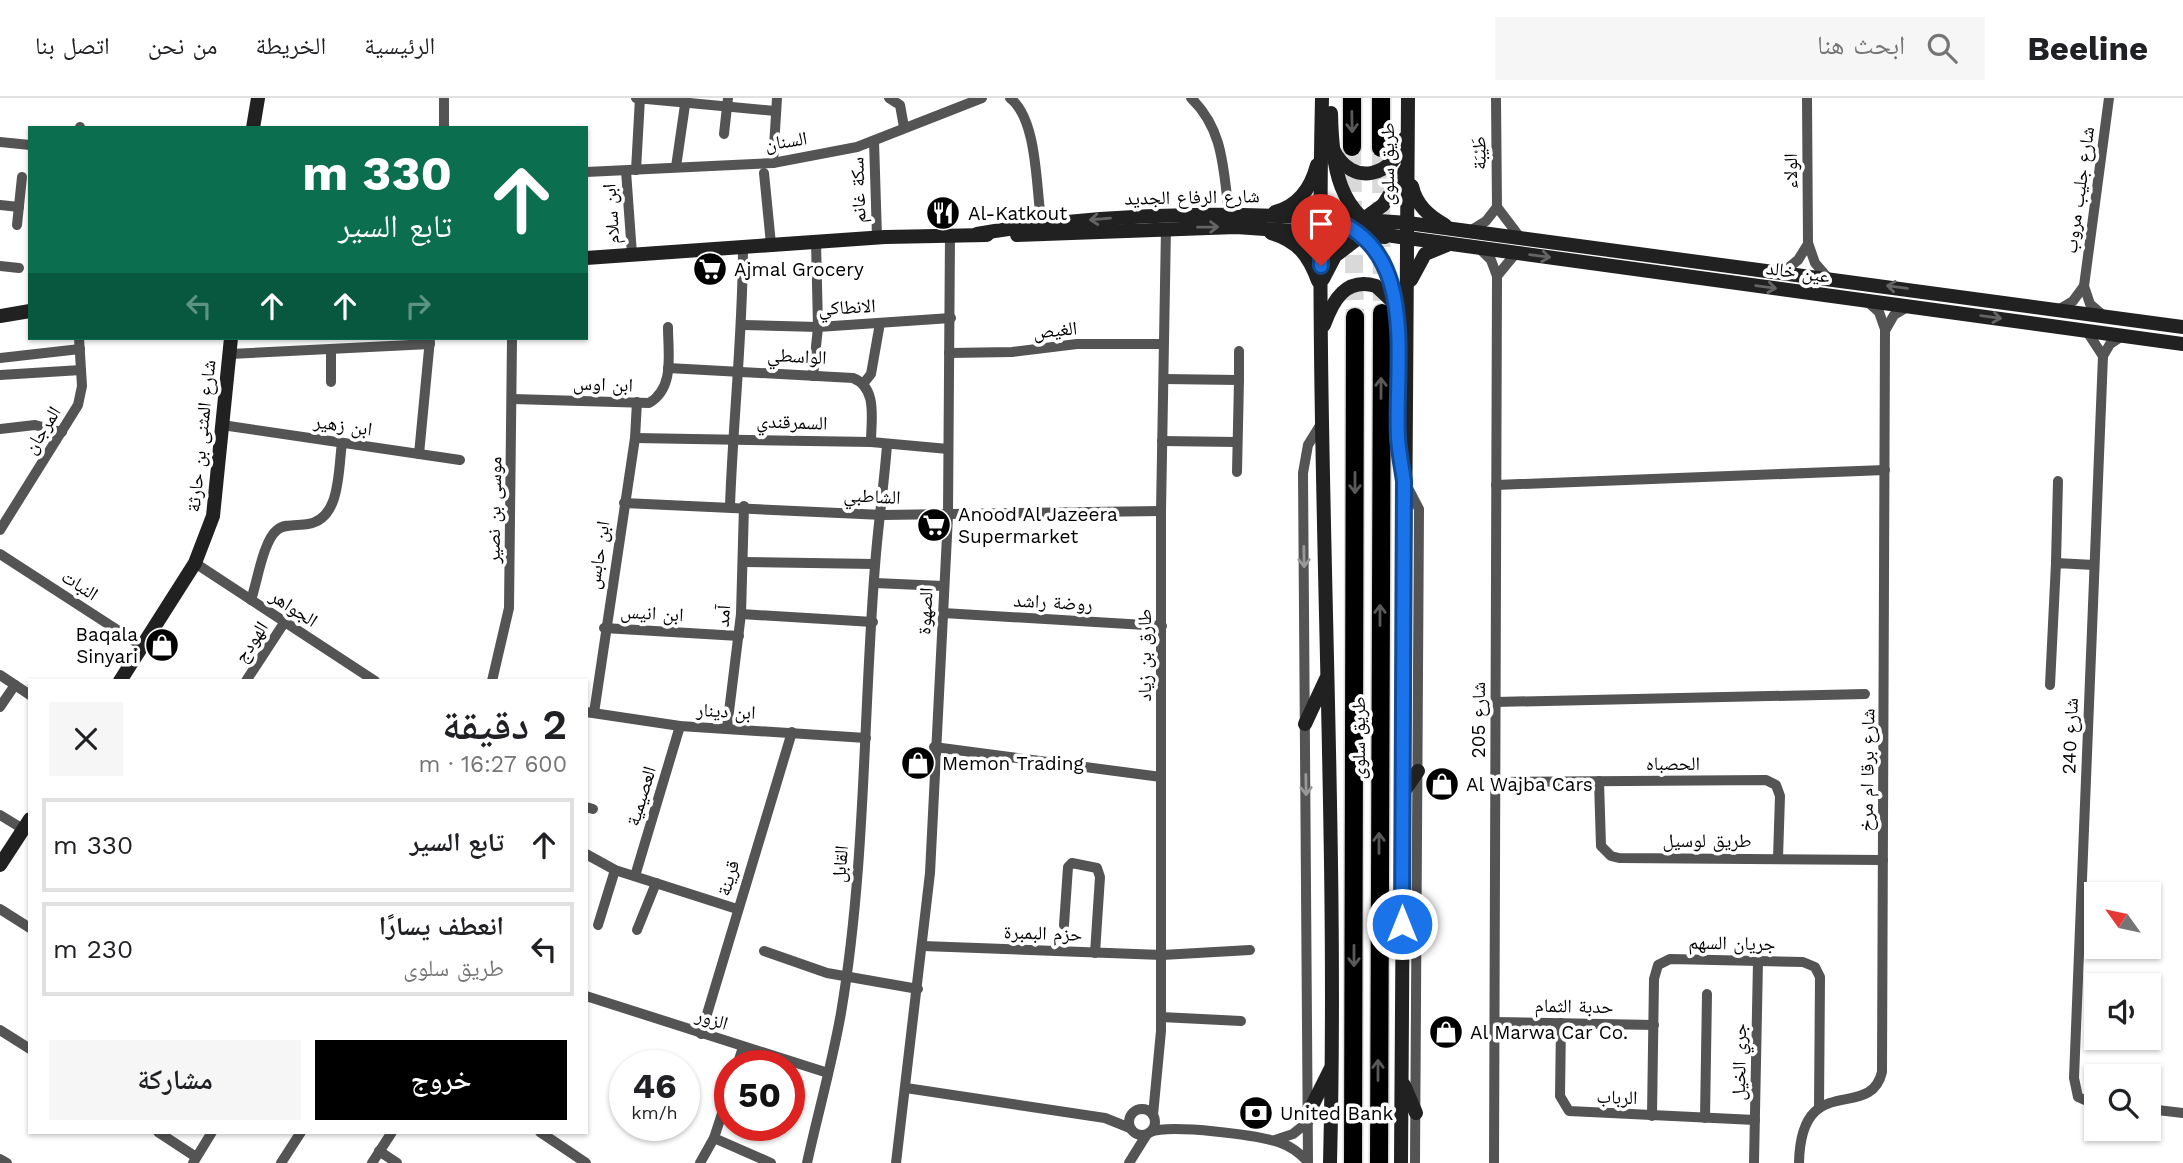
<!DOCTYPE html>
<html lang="ar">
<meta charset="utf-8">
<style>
:root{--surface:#fff;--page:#f6f6f6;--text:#202124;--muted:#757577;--line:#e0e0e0;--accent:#000}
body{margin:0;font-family:"Work Sans","Noto Naskh Arabic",sans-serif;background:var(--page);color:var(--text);direction:rtl;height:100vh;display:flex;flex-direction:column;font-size:26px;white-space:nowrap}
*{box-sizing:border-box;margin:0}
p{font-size:23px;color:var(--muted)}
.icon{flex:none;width:38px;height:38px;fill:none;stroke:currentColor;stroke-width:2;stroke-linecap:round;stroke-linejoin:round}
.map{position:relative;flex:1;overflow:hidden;direction:ltr}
.side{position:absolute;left:28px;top:581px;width:560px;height:455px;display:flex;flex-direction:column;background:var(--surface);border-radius:0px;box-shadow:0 2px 5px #0004;direction:rtl}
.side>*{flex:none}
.banner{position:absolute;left:28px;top:28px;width:560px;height:214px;border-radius:0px;box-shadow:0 2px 5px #0004;direction:rtl;background:#0b6e4f;color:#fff;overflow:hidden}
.needle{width:46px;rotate:303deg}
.fabs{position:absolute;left:2084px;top:784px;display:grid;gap:14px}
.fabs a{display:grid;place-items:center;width:77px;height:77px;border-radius:0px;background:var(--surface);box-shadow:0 2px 5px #0004;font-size:35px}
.speed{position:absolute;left:609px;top:952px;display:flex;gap:14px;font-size:35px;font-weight:700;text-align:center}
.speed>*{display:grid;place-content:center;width:91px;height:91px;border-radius:50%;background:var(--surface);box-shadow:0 2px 5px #0004;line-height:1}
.speed small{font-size:18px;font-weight:400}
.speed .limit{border:10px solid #d22;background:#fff;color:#111}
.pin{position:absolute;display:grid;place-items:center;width:60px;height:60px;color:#fff;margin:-72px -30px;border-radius:50% 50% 50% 0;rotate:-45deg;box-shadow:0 0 7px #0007}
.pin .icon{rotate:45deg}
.me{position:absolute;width:77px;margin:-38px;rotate:0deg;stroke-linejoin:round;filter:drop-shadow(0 0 5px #0008)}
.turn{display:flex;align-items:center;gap:24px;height:147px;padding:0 21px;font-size:32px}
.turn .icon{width:91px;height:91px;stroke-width:2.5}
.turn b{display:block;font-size:49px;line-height:60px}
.lanes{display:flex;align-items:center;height:66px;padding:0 21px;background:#0003;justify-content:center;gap:35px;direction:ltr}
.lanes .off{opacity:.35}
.round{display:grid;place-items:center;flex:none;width:74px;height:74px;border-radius:0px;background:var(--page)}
.summary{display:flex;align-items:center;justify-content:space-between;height:119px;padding:0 21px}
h1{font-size:42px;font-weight:600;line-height:52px}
.button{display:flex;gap:14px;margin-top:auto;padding:14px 21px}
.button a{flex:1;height:80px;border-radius:0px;background:var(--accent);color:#fff;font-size:28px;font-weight:600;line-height:80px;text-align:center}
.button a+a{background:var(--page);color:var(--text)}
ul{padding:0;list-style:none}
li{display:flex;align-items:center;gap:21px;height:94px;margin:0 14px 10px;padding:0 7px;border:4px solid var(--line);border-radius:0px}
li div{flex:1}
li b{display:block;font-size:26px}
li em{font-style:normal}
header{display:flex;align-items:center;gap:42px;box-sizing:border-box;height:98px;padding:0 35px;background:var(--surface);border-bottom:2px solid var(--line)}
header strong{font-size:33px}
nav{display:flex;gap:38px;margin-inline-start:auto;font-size:24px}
.search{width:490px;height:63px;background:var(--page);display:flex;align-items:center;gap:18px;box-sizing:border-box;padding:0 24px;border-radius:0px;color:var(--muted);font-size:26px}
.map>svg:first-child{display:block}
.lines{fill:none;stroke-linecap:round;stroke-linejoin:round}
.highway-tunnel{stroke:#d9d9d9;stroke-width:18;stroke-dasharray:18 9;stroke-linecap:butt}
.highway-casing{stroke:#dbdbdb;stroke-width:21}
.street{stroke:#545454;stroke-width:10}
.secondary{stroke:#212121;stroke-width:14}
.highway{stroke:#000;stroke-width:18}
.oneway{stroke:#595959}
.oneway2{stroke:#646464}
.oneway3{stroke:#989898}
.route-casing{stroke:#114b97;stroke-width:18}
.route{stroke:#1a73e8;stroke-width:12}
.labels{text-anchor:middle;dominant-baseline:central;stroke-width:7;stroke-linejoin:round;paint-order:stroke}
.street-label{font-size:19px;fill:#000;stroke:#fff}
.poi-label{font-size:19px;fill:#000;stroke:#fff;text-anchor:start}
</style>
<header>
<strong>Beeline</strong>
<div class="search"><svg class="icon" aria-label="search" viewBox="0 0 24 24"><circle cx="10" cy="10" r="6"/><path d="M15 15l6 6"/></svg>ابحث هنا</div>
<nav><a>الرئيسية</a><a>الخريطة</a><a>من نحن</a><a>اتصل بنا</a></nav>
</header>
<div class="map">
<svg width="2183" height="1065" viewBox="0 0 2183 1065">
<rect width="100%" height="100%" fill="#fff"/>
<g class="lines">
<g class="highway-tunnel">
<path d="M1352,49L1355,219"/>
<path d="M1381,50L1382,215"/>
</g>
<g class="highway-casing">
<g id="highway">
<path d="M1352,0V49"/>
<path d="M1381,0V50"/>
<path d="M1353,1065L1355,219"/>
<path d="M1379,1065L1382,215"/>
</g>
</g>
<g class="street">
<path d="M444,0V30"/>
<path d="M636,0L775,13"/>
<path d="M889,0L900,7L904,29"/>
<path d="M1010,0C1036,20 1036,82 1040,113L1055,124"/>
<path d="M1191,0C1224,32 1223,71 1229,115"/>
<path d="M1496,0L1497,109L1519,138"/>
<path d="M1807,0L1808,145L1815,165L1828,180"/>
<path d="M80,30V29"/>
<path d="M724,36L728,0"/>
<path d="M874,43L877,139"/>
<path d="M0,44L30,47"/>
<path d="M773,65L777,0"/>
<path d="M676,69L686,0"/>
<path d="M636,72L640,0"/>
<path d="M626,73L632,156"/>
<path d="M586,74L773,65L857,49L982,0"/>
<path d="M764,75L771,146"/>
<path d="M0,107L19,109"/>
<path d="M17,127L22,79"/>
<path d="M1470,133L1486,123L1497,109"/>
<path d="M1480,151L1491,162L1497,178L1494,1065"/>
<path d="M0,168L19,170"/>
<path d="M1783,174L1798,162L1808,146"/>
<path d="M1497,178L1516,155"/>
<path d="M2084,188L2090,206L2104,218"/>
<path d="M2058,212L2073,203L2084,188L2109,0"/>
<path d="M743,227L818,229L951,220"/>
<path d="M1886,231L1894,217L1909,208"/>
<path d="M2086,232L2103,258L2074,980L2078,999L2096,1007"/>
<path d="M1239,253V282"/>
<path d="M949,255L1012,254L1077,246H1163"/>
<path d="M230,256L430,246"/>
<path d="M2103,258L2110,246L2122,238"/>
<path d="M0,260L80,251"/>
<path d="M668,270L853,280C878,290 871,321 871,344"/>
<path d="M0,277L81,272"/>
<path d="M813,278L818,229L816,143"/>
<path d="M1164,281L1239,282L1237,374"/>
<path d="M331,284V251"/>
<path d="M863,286L871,276L880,225"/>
<path d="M513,301L649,305C675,290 668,256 668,229"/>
<path d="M222,327L460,362"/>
<path d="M0,331L35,327L62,334"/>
<path d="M635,340L871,344L948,351"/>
<path d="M1162,343L1237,344"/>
<path d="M419,356L430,241"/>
<path d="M1406,386L1419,411L1415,1065"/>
<path d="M1496,387L1885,372"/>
<path d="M624,405L883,417L1161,413"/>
<path d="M730,408C733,321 743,235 743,148"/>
<path d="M0,432L78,307L82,288L79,240"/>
<path d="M0,456L142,548"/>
<path d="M743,464L875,466"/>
<path d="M195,465L375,583"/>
<path d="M2056,465L2058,383"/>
<path d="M875,485L943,488"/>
<path d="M251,502C257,485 263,443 277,432C285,425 298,428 308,426C341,421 338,372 342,345"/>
<path d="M943,515L1162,528"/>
<path d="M741,516L873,524"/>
<path d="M604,530L739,538"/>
<path d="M0,577L30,597"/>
<path d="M246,583L284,525"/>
<path d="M492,583L509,510L512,240"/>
<path d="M2050,587L2056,465L2094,467"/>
<path d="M1496,604L1865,596"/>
<path d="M0,609L15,587"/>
<path d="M586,614L680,628L866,640"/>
<path d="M594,615L635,340L637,304"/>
<path d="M727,630L741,516L744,408"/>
<path d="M934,649L1161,679"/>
<path d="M1599,683L1601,748L1611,758L1619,760L1883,762"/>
<path d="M1495,684L1766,682L1776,687L1780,698L1778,760"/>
<path d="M586,709L593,711"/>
<path d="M0,717L23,731"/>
<path d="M586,756L615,772L737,811"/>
<path d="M635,778L680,628"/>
<path d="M0,811L30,830"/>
<path d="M598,827L615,772"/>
<path d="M1064,827L1068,769L1072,765L1097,770L1100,779L1095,855"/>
<path d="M637,832L656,785"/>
<path d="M923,848L1162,857L1250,852"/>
<path d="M764,853L827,875L918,891"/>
<path d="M586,898L828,975"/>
<path d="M1161,919L1241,923"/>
<path d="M1495,924L1654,927"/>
<path d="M1561,925L1560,998L1569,1013L1755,1022"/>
<path d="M0,932L30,951"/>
<path d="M701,936L792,634"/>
<path d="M737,968L743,949"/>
<path d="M906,990L1105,1020L1130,1030"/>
<path d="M2149,1011L2183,1015"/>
<circle cx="1142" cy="1024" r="13"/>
<path d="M1153,1017L1161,933V413L1166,130"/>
<path d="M1652,1018L1654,881L1658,867L1670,861L1803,864L1815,869L1820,879L1819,1010"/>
<path d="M1705,1020L1707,896"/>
<path d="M158,1034L196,1059"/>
<path d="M540,1034L586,1065"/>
<path d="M1150,1034C1171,1026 1259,1037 1281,1045C1292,1049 1300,1055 1308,1064"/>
<path d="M714,1040L771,1065"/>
<path d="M1275,1042L1293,1036L1309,1023"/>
<path d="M379,1053L397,1065"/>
<path d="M0,1061L7,1065"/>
<path d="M193,1065L212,1034"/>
<path d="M281,1065L301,1034"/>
<path d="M372,1065L392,1034"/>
<path d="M700,1065L714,1040L730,991"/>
<path d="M807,1065C818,1015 832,966 841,915C866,767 863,617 875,468C878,427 884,387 887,347"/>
<path d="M896,1065L930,775L948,418L950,136"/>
<path d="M1129,1065L1147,1036"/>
<path d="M1308,1065L1303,375L1308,347L1321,326"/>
<path d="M1754,1065L1758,863"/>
<path d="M1799,1065C1801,970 1870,1025 1882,974L1885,231L1879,214L1869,205"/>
</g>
<g class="secondary">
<path d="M1322,0C1314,355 1339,710 1330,1065"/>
<path d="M1331,15C1332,66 1337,119 1393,138L2183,246"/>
<path d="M253,30L258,0"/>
<path d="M1333,51C1352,91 1395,78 1405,40"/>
<path d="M1412,88C1416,107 1429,118 1445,127"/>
<path d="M1275,114C1298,108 1311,90 1317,67"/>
<path d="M1361,123L1383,107L1406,71"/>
<path d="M1359,133C1391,164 1398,202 1398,246"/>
<path d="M1271,135C1298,143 1309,158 1318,183"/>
<path d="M977,136C1123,111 1261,114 1408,125L2183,229"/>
<path d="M1017,137L1236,129L1385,139"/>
<path d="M586,160L885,139L987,137"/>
<path d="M1323,181L1335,158L1365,135"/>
<path d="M1411,182L1425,156L1447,147"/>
<path d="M0,218L30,213"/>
<path d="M1324,227C1333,202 1346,179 1376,188L1395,206"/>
<path d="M120,583L195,465L213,418L231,240"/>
<path d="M1305,626L1326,581"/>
<path d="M1402,696L1418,673"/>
<path d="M0,767L30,721"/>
<path d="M1404,987L1416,1015"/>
<path d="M1309,1014L1330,972"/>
<path d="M1401,1065L1408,0"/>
</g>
<use href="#highway" class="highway"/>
</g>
<defs><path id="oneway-shaft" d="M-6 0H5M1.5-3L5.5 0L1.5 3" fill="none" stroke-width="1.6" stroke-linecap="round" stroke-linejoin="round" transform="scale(1.75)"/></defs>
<g class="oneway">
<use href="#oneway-shaft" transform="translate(1352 24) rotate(89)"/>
<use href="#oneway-shaft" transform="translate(1381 290) rotate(-90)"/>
<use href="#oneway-shaft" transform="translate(1355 385) rotate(90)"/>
<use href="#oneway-shaft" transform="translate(1380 517) rotate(-90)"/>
<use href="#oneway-shaft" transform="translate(1379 745) rotate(-90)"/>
<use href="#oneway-shaft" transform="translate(1354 858) rotate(90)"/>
<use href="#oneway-shaft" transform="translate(1378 972) rotate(-90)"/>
</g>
<g class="oneway2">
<use href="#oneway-shaft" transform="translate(1100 121) rotate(175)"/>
<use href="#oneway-shaft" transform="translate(1208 129) rotate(-1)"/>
<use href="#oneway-shaft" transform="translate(1540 158) rotate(8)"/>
<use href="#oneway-shaft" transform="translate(1766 189) rotate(8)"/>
<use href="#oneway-shaft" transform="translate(1897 189) rotate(-172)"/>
<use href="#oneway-shaft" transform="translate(1991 219) rotate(8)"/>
</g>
<g class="oneway3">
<use href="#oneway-shaft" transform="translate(1304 459) rotate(89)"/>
<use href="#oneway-shaft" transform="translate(1306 687) rotate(89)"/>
</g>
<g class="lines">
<g class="route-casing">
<path id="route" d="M1321,168V118C1422,143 1394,262 1398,340C1399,355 1402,369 1404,383L1402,826"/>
</g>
<use href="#route" class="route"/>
</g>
<defs>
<g id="restaurant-disc" transform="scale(1.75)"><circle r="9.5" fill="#000" stroke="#fff"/><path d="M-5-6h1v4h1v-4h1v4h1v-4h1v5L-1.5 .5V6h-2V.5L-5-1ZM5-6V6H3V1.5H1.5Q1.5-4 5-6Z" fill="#fff"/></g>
<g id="supermarket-disc" transform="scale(1.75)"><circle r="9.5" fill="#000" stroke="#fff"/><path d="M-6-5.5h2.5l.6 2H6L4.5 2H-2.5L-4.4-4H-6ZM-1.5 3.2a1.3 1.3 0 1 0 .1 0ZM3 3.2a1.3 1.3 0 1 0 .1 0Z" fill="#fff"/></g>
<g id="shop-disc" transform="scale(1.75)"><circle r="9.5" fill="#000" stroke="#fff"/><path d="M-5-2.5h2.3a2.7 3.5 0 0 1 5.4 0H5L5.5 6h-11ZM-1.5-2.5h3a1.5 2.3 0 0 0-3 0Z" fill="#fff"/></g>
<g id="bank-disc" transform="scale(1.75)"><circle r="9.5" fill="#000" stroke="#fff"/><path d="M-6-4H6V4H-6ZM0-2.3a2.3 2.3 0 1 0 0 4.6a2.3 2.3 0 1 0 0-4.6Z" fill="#fff"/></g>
</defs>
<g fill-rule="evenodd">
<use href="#restaurant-disc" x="943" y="115"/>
<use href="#supermarket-disc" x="710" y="171"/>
<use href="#supermarket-disc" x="934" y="427"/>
<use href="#shop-disc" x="162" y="547"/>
<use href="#shop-disc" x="918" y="665"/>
<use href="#shop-disc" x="1442" y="686"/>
<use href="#shop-disc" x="1446" y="934"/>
<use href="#bank-disc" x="1256" y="1015"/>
</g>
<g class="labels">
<g class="street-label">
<text transform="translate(786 43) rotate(-9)">السنان</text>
<text transform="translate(1479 55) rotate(-91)">طَيْبَة</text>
<text transform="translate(1387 66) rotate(-90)">طريق سلوى</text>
<text transform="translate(1790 73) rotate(-90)">الولاء</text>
<text transform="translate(858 92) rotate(-92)">سكة غانم</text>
<text transform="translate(2079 92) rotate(-82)">شارع جليب مروب</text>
<text transform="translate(1192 99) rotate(-1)">شارع الرفاع الجديد</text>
<text transform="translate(611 116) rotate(-94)">ابن سلام</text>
<text transform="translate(1798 174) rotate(8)">عين خالد</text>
<text transform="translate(847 209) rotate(-3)">الانطاكي</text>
<text transform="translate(1055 232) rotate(-6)">الغيص</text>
<text transform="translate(797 258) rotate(3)">الواسطي</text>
<text transform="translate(603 286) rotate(2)">ابن اوس</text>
<text transform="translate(792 324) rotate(2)">السمرقندي</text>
<text transform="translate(343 327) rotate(8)">ابن زهير</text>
<text transform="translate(42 332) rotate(-58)">المرجان</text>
<text transform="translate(201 338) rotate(-84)">شارع المثنى بن حارثة</text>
<text transform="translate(872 398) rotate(3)">الشاطبي</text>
<text transform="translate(494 412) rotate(-89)">موسى بن نصير</text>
<text transform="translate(598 457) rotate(-81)">ابن حابس</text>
<text transform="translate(80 487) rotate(33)">النبات</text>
<text transform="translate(1053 504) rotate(3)">روضة راشد</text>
<text transform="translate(294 510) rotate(33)">الجواهر</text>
<text transform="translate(925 513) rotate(-87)">الصهوة</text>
<text transform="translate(652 515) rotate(3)">ابن انيس</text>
<text transform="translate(723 518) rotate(-86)">آمد</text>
<text transform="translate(251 544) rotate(-57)">الهودج</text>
<text transform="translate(1144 557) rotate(-90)">طارق بن زياد</text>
<text transform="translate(726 613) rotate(3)">ابن دينار</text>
<text transform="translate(1478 622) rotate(-90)">شارع 205</text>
<text transform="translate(2070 638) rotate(-88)">شارع 240</text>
<text transform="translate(1358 640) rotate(-90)">طريق سلوى</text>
<text x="1673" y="665">الحصباه</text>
<text transform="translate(1867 672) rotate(-89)">شارع برقا ام مرخ</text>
<text transform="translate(641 698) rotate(-73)">العصيمية</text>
<text x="1707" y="742">طريق لوسيل</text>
<text transform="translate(840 766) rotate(-85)">القابل</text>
<text transform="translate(728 780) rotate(-73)">قرينة</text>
<text transform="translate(1043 835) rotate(2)">حزم البمبرة</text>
<text transform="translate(1732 845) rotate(1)">جريان السهم</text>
<text transform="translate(1574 908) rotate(1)">حدبة الثمام</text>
<text transform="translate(712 921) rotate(17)">الزور</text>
<text transform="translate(1739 964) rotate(-89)">جري الخيل</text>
<text transform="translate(1617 999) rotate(2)">الرباب</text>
</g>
<g class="poi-label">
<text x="968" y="115">Al-Katkout</text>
<text x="734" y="171">Ajmal Grocery</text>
<text x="958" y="416">Anood Al Jazeera<tspan x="958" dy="22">Supermarket</tspan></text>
<text x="138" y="536" text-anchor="end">Baqala<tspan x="138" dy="22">Sinyari</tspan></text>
<text x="942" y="665">Memon Trading</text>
<text x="1466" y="686">Al Wajba Cars</text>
<text x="1470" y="934">Al Marwa Car Co.</text>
<text x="1280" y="1015">United Bank</text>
</g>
</g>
</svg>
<div class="fabs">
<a><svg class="needle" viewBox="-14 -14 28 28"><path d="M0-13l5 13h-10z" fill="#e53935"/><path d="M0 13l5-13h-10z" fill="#757577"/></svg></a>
<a><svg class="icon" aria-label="sound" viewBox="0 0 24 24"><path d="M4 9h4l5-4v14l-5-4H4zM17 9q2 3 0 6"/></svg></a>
<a><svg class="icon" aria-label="search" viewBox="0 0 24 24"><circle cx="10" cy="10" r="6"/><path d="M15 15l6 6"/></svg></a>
</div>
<div class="speed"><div>46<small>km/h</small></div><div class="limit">50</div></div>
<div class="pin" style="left:1321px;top:168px;background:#d93025"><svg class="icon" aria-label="arrive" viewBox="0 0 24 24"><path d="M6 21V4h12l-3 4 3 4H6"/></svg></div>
<svg class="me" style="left:1402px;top:826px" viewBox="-20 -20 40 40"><circle r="17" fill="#1a73e8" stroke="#fff" stroke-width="3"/><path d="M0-11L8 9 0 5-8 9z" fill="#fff"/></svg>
<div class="banner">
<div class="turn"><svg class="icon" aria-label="ahead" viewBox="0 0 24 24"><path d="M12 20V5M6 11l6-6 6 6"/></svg><div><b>330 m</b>تابع السير</div></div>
<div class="lanes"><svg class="icon off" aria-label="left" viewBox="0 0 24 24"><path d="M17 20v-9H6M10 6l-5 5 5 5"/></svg><svg class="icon" aria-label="ahead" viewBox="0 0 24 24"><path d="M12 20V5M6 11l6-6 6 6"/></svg><svg class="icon" aria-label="ahead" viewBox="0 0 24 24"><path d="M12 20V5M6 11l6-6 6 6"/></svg><svg class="icon off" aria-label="right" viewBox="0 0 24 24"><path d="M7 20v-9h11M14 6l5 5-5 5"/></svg></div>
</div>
<section class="side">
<div class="summary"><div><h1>2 دقيقة</h1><p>600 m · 16:27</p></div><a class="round"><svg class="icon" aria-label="close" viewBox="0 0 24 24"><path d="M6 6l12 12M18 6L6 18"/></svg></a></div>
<ul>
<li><svg class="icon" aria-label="ahead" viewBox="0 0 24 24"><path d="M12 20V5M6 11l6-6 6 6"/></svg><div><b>تابع السير</b></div><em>330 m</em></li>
<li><svg class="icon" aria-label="left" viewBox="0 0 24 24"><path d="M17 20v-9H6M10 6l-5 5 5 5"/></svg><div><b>انعطف يسارًا</b><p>طريق سلوى</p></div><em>230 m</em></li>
</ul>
<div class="button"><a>خروج</a><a>مشاركة</a></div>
</section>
</div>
